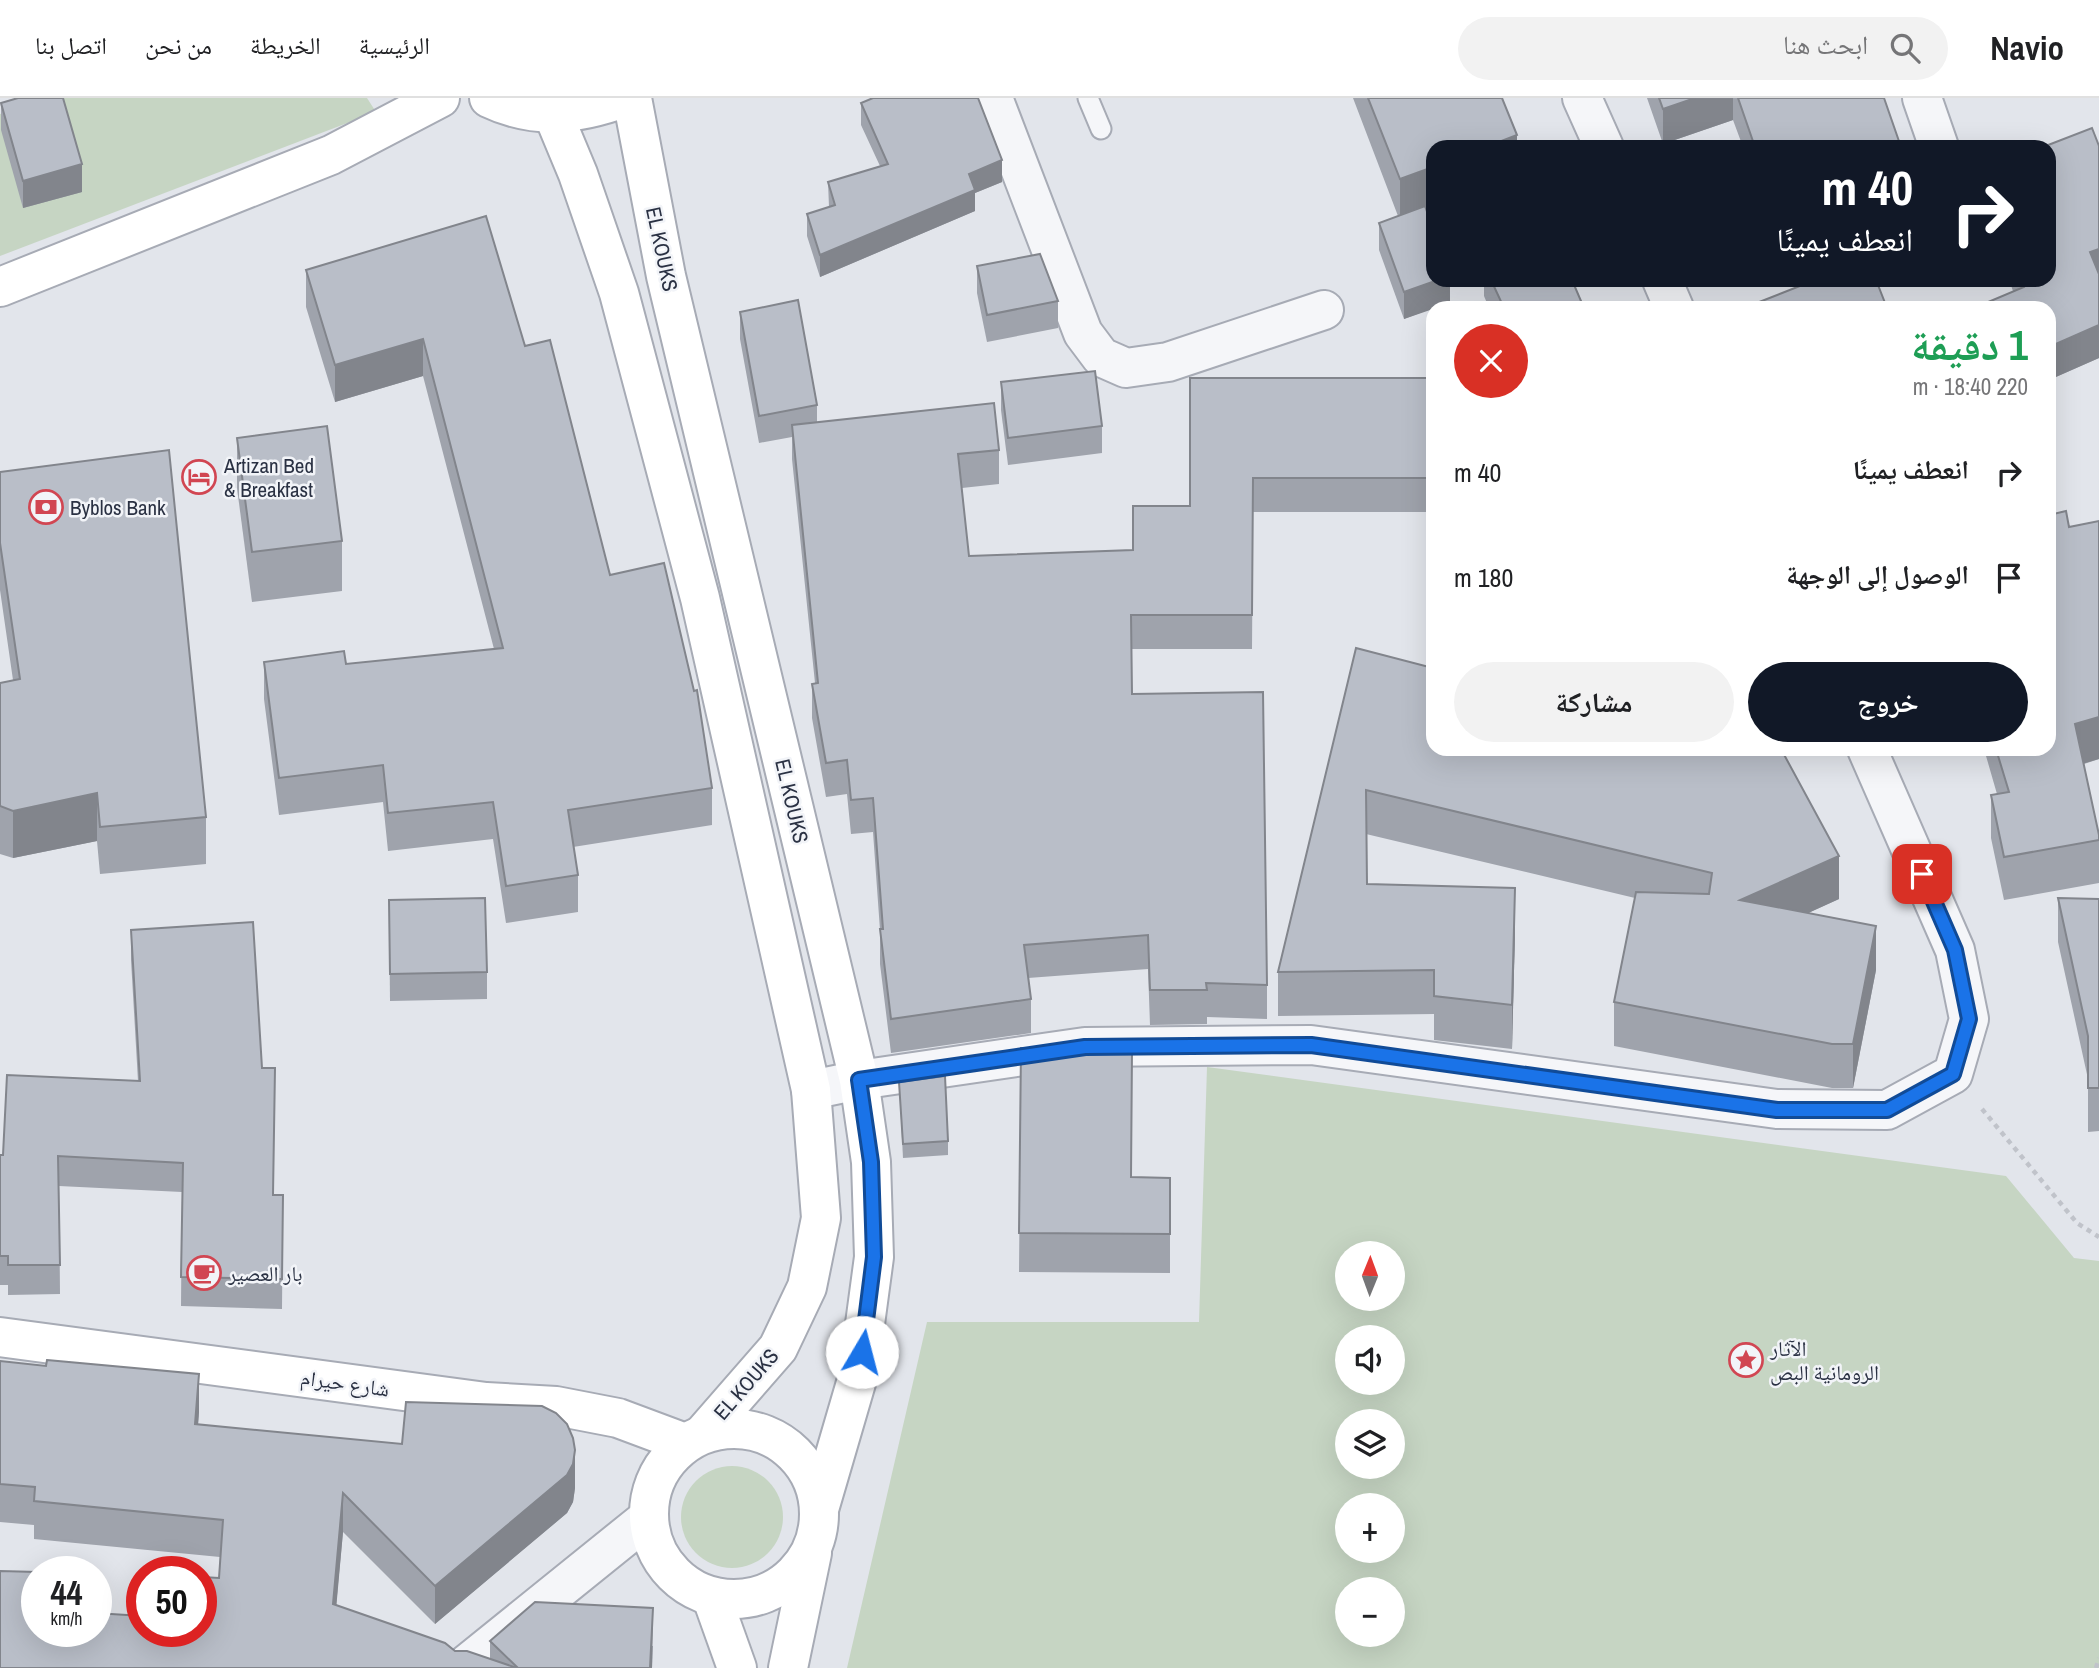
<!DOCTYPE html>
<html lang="ar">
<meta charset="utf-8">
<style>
:root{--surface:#fff;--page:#f2f2f2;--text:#202124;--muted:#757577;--line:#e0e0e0;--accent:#111827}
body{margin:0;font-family:"Archivo Narrow","Noto Naskh Arabic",sans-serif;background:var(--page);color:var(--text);direction:rtl;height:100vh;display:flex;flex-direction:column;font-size:26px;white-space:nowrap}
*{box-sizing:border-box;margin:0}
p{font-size:23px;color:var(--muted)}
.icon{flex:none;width:38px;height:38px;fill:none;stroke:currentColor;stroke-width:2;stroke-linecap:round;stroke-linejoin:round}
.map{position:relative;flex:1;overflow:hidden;direction:ltr}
.side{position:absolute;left:1426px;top:203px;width:630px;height:455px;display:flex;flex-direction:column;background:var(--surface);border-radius:21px;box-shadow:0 7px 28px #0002;direction:rtl}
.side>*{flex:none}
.hud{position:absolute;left:1426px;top:42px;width:630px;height:147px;border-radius:21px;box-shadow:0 7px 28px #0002;direction:rtl;background:#111827;color:#fff;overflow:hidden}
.needle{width:46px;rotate:1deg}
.tools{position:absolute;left:1335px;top:1143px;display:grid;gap:14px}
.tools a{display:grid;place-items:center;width:70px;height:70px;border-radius:50%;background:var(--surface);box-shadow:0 7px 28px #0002;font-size:35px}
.speed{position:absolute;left:21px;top:1458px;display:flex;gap:14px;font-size:35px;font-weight:700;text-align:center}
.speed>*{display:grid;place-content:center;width:91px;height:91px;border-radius:50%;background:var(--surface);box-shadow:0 7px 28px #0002;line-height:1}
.speed small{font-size:18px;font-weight:400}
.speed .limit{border:10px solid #d22;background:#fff;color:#111}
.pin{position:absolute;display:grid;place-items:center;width:60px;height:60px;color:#fff;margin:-30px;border-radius:14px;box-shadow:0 4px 10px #0006}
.me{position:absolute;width:77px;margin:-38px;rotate:8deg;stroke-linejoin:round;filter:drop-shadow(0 0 5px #0008)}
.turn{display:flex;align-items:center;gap:24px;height:147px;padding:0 28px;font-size:32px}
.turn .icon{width:91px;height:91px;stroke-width:2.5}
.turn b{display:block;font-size:49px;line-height:60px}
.round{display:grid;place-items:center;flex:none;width:74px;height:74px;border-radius:37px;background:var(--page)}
.overview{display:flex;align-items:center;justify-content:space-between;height:119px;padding:0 28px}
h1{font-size:42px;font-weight:700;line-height:52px;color:#1e9e55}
.primary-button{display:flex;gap:14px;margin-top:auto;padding:14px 28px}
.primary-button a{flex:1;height:80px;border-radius:42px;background:var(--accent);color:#fff;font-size:28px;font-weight:700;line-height:80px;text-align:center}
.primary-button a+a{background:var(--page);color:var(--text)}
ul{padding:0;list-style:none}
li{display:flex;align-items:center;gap:21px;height:105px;padding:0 28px}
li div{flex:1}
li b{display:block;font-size:26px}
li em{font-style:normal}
header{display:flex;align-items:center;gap:42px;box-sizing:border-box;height:98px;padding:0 35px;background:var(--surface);border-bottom:2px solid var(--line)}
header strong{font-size:33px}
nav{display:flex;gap:38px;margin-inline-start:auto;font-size:24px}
.search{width:490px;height:63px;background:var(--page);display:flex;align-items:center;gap:18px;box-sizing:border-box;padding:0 24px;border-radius:38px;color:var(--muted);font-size:26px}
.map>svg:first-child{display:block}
.green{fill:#c6d5c3;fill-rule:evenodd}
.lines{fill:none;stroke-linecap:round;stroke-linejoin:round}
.lane-casing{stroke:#a7abb5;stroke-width:23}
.street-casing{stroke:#a7abb5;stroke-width:42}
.secondary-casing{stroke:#a7abb5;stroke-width:42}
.path{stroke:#c0c3ca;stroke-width:4.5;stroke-dasharray:5 5;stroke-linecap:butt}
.lane{stroke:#f5f6f9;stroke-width:19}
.street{stroke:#f5f6f9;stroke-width:38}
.secondary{stroke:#fff;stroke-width:38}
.wall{fill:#9fa3ac}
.shaded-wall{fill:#82858c}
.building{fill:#b9bec8;stroke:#82858c;stroke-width:2}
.route-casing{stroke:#114b97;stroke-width:18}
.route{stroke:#1a73e8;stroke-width:12}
.labels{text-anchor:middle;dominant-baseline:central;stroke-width:5;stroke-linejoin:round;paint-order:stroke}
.street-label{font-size:21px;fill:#2a3143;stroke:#f2f4f8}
.poi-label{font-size:21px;fill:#2a3143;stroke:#f2f4f8;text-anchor:start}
</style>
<header>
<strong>Navio</strong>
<div class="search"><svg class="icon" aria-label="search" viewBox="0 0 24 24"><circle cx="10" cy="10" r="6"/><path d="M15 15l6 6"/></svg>ابحث هنا</div>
<nav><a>الرئيسية</a><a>الخريطة</a><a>من نحن</a><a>اتصل بنا</a></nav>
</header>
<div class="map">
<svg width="2099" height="1570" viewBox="0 0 2099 1570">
<rect width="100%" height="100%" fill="#e2e5eb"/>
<g class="green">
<path d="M64,0H367L376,14L0,158V16Z"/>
<path d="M1207,969L2006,1078L2074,1160L2099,1163V1570H847L927,1224H1199ZM1348,1155H1393V1200H1348ZM1348,1239H1393V1284H1348ZM1348,1323H1393V1368H1348ZM1348,1407H1393V1452H1348ZM1348,1491H1393V1536H1348Z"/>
<circle cx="732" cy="1419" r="51"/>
</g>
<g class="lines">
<g class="lane-casing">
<path id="lane" d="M1088,0L1101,31"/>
</g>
<g class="street-casing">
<g id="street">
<path d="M993,0L1083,235L1101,259L1126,270L1168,264L1324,212"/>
<path d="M1582,0L1604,49"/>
<path d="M1922,0L1939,49"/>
<path d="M1662,182L1674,210"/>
<path d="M811,992L859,982L1085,949L1311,947L1777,1011L1887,1012L1953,976L1969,921L1955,852L1867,651"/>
<path d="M462,1570L648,1420"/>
</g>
</g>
<g class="secondary-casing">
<g id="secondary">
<path d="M489,0C535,22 577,17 624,0"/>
<path d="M632,0L666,178L859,982L871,1064L874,1159L858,1278L820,1408"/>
<path d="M553,16L578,76L619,195L700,500L811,992L821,1120L807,1189L778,1250L703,1336"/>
<path d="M0,189L331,57L440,0"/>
<path d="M0,1239L486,1304L556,1308L618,1320L685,1345"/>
<circle cx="734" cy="1416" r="85"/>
<path d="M712,1500L737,1570"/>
<path d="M788,1570L812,1455"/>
</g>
</g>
<g class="path">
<path d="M1982,1011L2077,1125L2099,1139"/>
<path d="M2096,1570L2099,1560"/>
</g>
<use href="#lane" class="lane"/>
<use href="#street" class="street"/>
<use href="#secondary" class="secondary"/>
</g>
<g class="wall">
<path d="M1353,0H1502L1517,49L1426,111L1450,182V205L1433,210L1404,221L1379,152V125L1398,118Z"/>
<path d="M1647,0H1884L1901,49H1743L1733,22L1663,46Z"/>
<path d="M1,5L82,94L23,110L1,32Z"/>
<path d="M861,5L1002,84L975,95V113L820,179L807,138V116L829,109L828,84L880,68L861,27Z"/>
<path d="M977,168L1058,203V230L987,244L977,195Z"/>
<path d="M306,172L525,248L610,477L712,690V727L573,749L578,777V814L506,825L493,741L388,753L383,704L279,717L264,601V564L346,566L494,551L423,278L335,304L306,209Z"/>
<path d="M1484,182H1572L1584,210H1489L1484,198Z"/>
<path d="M2009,182H2049L2099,260L2049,282V210L2013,193Z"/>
<path d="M740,214L817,307V325L999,352V386L962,390L969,458L1133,452L1190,408L1433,280V414H1253L1252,551H1131L1132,596L1267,887V921L1207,919V926L1150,927L1148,871L1028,880L1031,901V935L891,955L880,866V832L873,734L851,736L847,696L826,699L812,620V586L815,585L792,361V339L759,345L740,241Z"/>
<path d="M1001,284L1102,328V355L1008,367L1001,312Z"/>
<path d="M237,340L342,443V493L252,504L237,390Z"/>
<path d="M0,374L206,719V766L100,776L97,743L13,760L0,756V585L13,582L0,492Z"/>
<path d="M1356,550L1839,801L1808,815L1876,872L1853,990H1832L1614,948V904L1635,800L1366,736L1367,786L1515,834L1512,951L1434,942V916L1278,918V874Z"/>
<path d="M1984,651H2049L2099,661L2084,666L2099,737V785L2004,802L1991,740V697L1997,696Z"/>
<path d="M2058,800L2099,801V1033L2088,1034V981L2058,844Z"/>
<path d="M389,802L487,874V901L390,903Z"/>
<path d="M131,832L262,970L273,1097H283L282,1211L181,1208L182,1094L59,1088L60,1196L8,1197V1187H0V1057H3L138,983L131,862Z"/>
<path d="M1021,950L1131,1079L1170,1080V1175L1019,1174Z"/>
<path d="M899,984L948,1043V1057L903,1060Z"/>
<path d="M0,1263L199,1314L198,1327L575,1390L573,1404L567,1415L435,1526L343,1434L336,1508L455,1553L490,1561V1543L653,1548L652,1570H0L37,1533H201L219,1480L220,1459L34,1441V1427L0,1424Z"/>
</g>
<g class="shaded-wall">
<path d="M1695,0H1733V22L1663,46V11Z"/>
<path d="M1517,37V49H1486Z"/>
<path d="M1002,62V84L975,95V113L820,179V157L969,76Z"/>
<path d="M82,66V94L23,110V83Z"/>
<path d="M1433,69V108L1400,121V81Z"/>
<path d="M2099,151V184L2090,154Z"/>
<path d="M1438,182H1450V205L1433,210V211L1404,221V194Z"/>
<path d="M2099,227V260L2049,282V249Z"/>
<path d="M423,241V278L335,304V267Z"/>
<path d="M2099,619V661L2075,668V626Z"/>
<path d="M97,695V743L13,760V713Z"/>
<path d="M1839,758V801L1740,846V802Z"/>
<path d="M1515,790V834L1512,951V907Z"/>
<path d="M1876,828V872L1853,990V946Z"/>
<path d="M199,1276V1314L195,1364V1326Z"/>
<path d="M575,1352V1390L573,1404L567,1415L435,1526V1488Z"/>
<path d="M343,1395V1434L333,1545V1506Z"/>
<path d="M653,1510L652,1570H650Z"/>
</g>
<g class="building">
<path d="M18,0H63L82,66L23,83L1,5Z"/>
<path d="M873,0H978L1002,62L969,76L975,92L820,157L807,116L835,107L828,84L888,66L861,5Z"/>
<path d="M1368,0H1502L1517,37L1486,49H1433V69L1400,81Z"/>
<path d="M1659,0H1695L1663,11Z"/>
<path d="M1738,0H1884L1901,49H1755Z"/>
<path d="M2092,30L2099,48V151L2090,154L2099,176V227L2049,249V210H1974L2024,189L2022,182H2049V49H2043Z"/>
<path d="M1425,108L1433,131V182H1438L1404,194L1379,125Z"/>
<path d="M486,118L525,248L550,242L610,477L664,465L694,593L697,592L712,690L568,712L578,777L506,788L493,704L388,715L383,667L279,680L264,564L344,553L346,566L503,550L423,241L335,267L306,172Z"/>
<path d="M1040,156L1058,203L987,217L977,168Z"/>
<path d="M1491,182H1572L1584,210H1504Z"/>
<path d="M1815,182H1876L1887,210H1744Z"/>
<path d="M798,202L817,307L759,318L740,214Z"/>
<path d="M1095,273L1102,328L1008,340L1001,284Z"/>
<path d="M1190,280H1433V380H1253L1252,517H1131L1132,596L1263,594L1267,887L1206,885L1207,892H1150L1148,837L1024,847L1031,901L891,921L880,831H883L873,700L851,702L847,662L826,665L812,586L818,585L792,327L994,305L999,352L958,356L969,458L1133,452V408H1190Z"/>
<path d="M327,328L342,443L252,454L237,340Z"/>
<path d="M169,352L206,719L100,729L97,695L13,713L0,708V585L20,581L0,445V374Z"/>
<path d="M2066,413L2069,429L2099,423V619L2075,626L2099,737V742L2004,759L1991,697L2009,694L1996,651H2049V417Z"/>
<path d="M1356,550L1433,570V651H1781L1839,758L1740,802L1876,828L1853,946H1832L1614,904L1636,794L1709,796L1712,775L1366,692L1367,786L1515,790L1512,907L1434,898V872L1278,874Z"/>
<path d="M485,800L487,874L390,876L389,802Z"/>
<path d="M2058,800L2099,801V990H2088V938Z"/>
<path d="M253,824L262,970H275L273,1097H283L282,1181L181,1179L183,1065L58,1058L60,1167H8V1158H0V1057H3L7,977L140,983L131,832Z"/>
<path d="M1021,950L1132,952L1131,1079L1170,1080V1136L1019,1135Z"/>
<path d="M945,978L948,1043L903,1046L899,984Z"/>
<path d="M47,1262L199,1276L195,1326L402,1346L406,1304L542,1308L556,1315L567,1326L573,1340L575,1352L573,1366L567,1377L435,1488L343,1395L333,1506L445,1545L455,1553H467L517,1570H0V1473L37,1474V1533H96V1515L142,1518V1533H201V1502L203,1479L219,1480L223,1422L34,1403L35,1389L0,1386V1263L46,1268Z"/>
<path d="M535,1504L653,1510L650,1570H518L490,1543Z"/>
</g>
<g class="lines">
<g class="route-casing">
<path id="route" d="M862,1254L874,1159L871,1064L859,982L1085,949L1311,947L1777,1012H1887L1953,976L1969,921L1955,852L1922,776"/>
</g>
<use href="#route" class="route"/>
</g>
<defs>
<g id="hotel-ring" transform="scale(1.75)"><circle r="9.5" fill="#f2f4f8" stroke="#d14652" stroke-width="1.5"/><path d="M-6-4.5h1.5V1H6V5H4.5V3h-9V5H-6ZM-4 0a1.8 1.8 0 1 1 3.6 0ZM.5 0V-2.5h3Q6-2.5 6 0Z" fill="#d14652"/></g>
<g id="bank-ring" transform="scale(1.75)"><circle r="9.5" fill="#f2f4f8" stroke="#d14652" stroke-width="1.5"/><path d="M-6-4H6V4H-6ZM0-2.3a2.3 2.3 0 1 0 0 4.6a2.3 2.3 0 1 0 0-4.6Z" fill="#d14652"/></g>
<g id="cafe-ring" transform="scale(1.75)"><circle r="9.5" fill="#f2f4f8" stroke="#d14652" stroke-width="1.5"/><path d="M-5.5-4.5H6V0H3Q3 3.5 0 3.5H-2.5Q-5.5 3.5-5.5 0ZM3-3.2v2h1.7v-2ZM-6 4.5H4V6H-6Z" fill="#d14652"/></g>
<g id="sight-ring" transform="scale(1.75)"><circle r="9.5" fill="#f2f4f8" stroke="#d14652" stroke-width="1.5"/><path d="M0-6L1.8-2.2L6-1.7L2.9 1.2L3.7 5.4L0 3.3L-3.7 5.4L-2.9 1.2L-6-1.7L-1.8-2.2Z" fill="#d14652"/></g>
</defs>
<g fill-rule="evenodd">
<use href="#hotel-ring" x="199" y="379"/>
<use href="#bank-ring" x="46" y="409"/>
<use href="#cafe-ring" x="204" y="1175"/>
<use href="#sight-ring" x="1746" y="1262"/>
</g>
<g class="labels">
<g class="street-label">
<text transform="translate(662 151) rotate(78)">EL KOUKS</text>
<text transform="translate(792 703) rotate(77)">EL KOUKS</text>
<text transform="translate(345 1285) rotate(8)">شارع حيرام</text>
<text transform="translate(746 1286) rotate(-49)">EL KOUKS</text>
</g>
<g class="poi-label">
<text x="224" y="367">Artizan Bed<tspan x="224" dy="24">&amp; Breakfast</tspan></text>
<text x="70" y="409">Byblos Bank</text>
<text x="228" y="1175">بار العصير</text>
<text x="1770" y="1250">الآثار<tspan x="1770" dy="24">الرومانية البص</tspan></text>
</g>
</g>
</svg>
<div class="tools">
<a><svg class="needle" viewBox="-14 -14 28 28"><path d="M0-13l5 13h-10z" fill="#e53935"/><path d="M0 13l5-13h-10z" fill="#757577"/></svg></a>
<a><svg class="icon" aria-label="sound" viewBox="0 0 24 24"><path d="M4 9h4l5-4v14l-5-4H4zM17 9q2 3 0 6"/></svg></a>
<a><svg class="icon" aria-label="layers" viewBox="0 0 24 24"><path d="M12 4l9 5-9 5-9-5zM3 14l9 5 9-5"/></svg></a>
<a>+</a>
<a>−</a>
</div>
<div class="speed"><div>44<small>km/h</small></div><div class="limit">50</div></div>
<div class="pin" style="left:1922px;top:776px;background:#d93025"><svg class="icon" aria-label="arrive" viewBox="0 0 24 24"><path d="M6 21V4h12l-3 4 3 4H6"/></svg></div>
<svg class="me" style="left:862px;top:1254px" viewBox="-20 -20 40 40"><circle r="19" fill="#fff"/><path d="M0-13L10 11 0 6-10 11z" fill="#1a73e8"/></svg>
<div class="hud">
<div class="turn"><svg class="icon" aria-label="right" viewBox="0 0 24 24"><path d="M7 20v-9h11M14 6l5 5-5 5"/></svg><div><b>40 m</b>انعطف يمينًا</div></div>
</div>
<section class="side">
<div class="overview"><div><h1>1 دقيقة</h1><p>220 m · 18:40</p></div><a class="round" style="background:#d93025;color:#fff"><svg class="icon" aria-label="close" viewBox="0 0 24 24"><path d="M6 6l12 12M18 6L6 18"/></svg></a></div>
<ul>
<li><svg class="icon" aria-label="right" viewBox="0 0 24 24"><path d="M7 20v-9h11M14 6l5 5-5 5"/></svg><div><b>انعطف يمينًا</b></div><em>40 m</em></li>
<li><svg class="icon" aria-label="arrive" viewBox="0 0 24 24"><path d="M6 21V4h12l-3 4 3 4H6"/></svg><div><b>الوصول إلى الوجهة</b></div><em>180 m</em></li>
</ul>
<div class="primary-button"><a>خروج</a><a>مشاركة</a></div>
</section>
</div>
